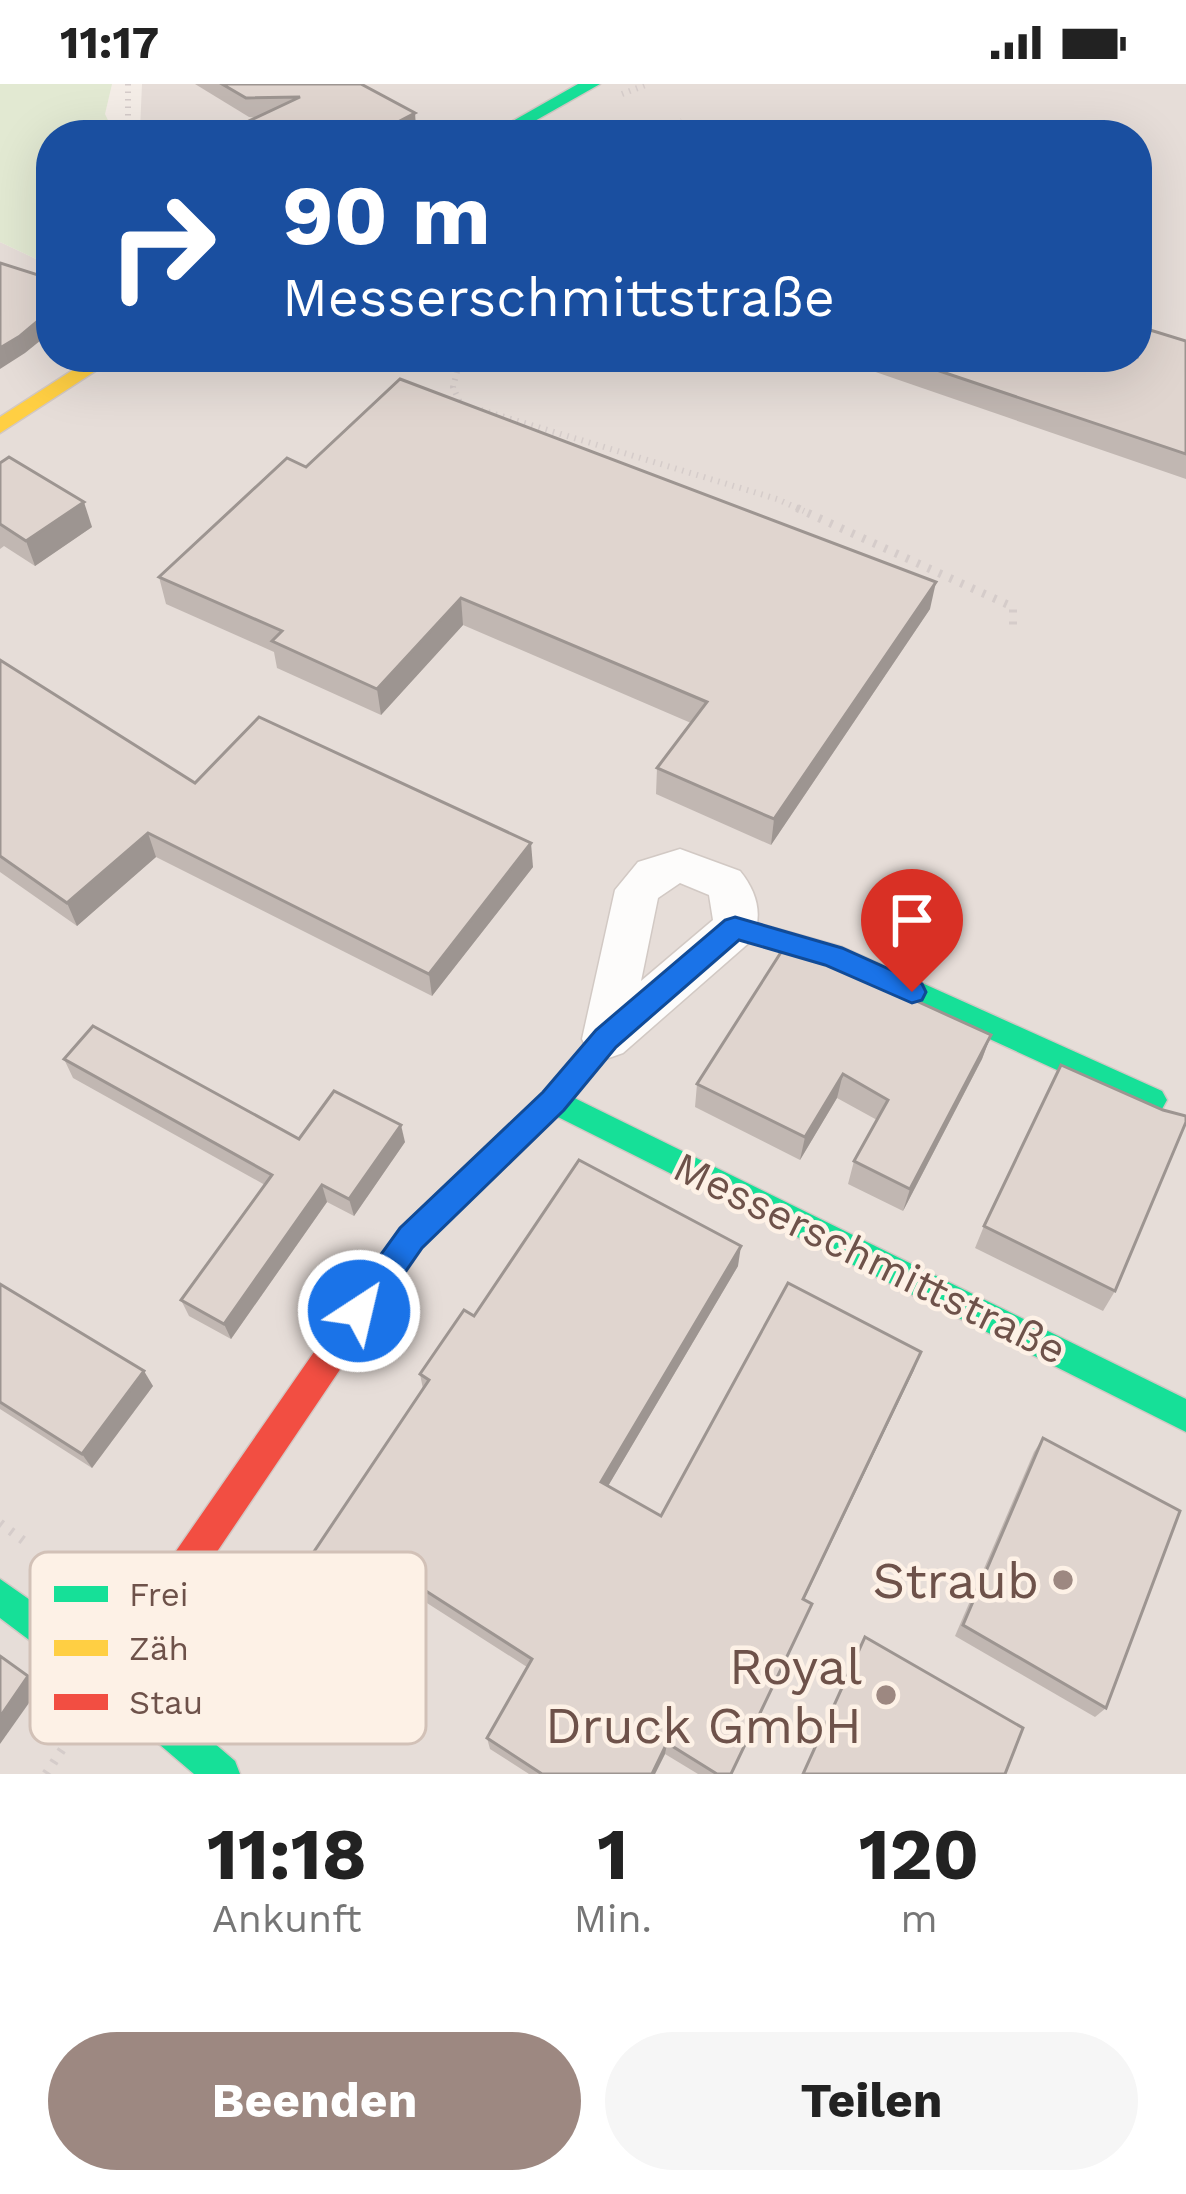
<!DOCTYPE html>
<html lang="de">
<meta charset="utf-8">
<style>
:root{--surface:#fff;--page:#f6f6f6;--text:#222;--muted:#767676;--accent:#9d8881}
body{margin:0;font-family:"Work Sans",sans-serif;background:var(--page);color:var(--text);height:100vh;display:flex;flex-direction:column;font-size:45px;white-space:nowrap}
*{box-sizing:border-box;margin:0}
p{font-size:39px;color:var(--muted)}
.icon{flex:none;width:66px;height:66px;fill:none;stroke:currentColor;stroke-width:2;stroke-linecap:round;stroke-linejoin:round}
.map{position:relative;height:1690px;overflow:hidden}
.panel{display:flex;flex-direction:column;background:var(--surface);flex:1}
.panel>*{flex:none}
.guide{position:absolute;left:36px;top:36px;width:1116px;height:252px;border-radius:48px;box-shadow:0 12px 48px #0002;background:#1a4fa0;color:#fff;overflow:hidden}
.pin{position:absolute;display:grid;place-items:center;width:102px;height:102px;color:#fff;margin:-123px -51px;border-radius:50% 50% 50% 0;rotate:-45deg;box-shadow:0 0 12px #0007}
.pin .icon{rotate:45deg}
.me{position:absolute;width:132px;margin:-66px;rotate:35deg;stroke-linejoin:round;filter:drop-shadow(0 0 9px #0008)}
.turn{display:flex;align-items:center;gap:42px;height:252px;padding:0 48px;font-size:54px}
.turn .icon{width:156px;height:156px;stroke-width:2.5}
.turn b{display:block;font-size:84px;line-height:102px}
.eta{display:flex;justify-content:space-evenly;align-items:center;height:204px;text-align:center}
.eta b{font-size:72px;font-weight:700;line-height:84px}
.action{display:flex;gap:24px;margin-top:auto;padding:24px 48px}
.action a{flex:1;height:138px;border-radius:72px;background:var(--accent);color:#fff;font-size:48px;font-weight:700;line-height:138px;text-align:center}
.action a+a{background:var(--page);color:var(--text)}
.status{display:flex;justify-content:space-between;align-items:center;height:84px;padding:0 60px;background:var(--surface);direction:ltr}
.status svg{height:33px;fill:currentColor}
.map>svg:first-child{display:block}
.industrial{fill:#e6ddd8}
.green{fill:#e2e9d2}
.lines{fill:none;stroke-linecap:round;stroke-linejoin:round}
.street-casing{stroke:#d2c9c4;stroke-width:3}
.fast-casing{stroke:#d2c8c4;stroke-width:3}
.slow-casing{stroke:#d2c8c4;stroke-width:3}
.jam-casing{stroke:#d2c8c4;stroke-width:3}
.path-far2{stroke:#d5ccca;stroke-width:6;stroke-dasharray:1.5 6;stroke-linecap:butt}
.path-far1{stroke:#d5ccca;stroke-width:8;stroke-dasharray:3 9;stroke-linecap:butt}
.path{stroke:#d5ccca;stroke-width:9;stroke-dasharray:3 10;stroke-linecap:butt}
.street{fill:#fdfcfb;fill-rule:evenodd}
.fast{fill:#16e098;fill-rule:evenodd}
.slow{fill:#ffcf43;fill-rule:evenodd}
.jam{fill:#f24e42;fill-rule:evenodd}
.wall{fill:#c1b7b2}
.shaded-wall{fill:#9d9591}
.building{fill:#e0d5cf;stroke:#9d9591;stroke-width:3}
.route{fill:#1a73e8;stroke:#114b97;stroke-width:3}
.poi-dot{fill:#9d8881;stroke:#fdf1e6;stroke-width:4.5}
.labels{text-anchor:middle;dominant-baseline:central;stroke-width:9;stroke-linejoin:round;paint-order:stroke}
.street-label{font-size:42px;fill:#6e524a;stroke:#fdf1e6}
.near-poi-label{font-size:51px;fill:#6e524a;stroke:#fdf1e6;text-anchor:end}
.key{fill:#fdf1e6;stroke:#d2c1b7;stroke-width:3}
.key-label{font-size:33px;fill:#6e524a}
</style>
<div class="status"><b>11:17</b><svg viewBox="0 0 49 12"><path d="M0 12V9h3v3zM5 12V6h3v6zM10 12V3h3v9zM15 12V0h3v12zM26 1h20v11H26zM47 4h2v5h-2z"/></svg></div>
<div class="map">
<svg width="1186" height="1690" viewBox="0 0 1186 1690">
<rect width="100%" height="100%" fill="#f4ede7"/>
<path class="industrial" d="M142,0H1186V1690H0V158L51,182V273H1137V51H144L140,46Z"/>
<path class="green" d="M0,0H112L105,30L115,51H51V182L0,158Z"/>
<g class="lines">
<g class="street-casing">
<path id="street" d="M680,765L740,787C757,808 764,832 751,857L623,969L606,975L589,969L582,955L615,806L638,778ZM680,799L709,811L713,836L641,897L658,814Z"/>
</g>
<g class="fast-casing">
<g id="fast">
<path d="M578,0H600L510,51H488Z"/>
<path d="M735,833L842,863L1162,1007L1167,1016L1162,1025L1152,1029L1142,1025L826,880L725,852L722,844L725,836Z"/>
<path d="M554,1004L1186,1315V1348L544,1026L539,1017L544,1008Z"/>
<path d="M0,1495L123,1581L235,1677L240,1690H194L97,1607L0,1534Z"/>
</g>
</g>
<g class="slow-casing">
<path id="slow" d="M93,273H117L0,349V333Z"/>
</g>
<g class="jam-casing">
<path id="jam" d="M606,943L616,947L620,955L616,963L564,1026L422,1164L123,1607L110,1612L97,1607L92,1594L97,1581L400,1144L544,1008L596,947Z"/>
</g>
<g class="path-far2">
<path d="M128,0V51"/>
<path d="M622,10L648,0"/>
<path d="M662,48L682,37"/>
<path d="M461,273L453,303L461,321"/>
<path d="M481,326L777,415L804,427"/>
</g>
<path class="path-far1" d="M797,424L1013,523V542"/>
<g class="path">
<path d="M0,1439L28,1460"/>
<path d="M46,1690L75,1646"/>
</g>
<use href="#street" class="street"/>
<use href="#fast" class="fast"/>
<use href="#slow" class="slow"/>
<use href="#jam" class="jam"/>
</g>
<g class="wall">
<path d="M195,0H361L415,29L416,48L249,33Z"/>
<path d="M1186,257V395L832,273H1137Z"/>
<path d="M0,379L92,443L35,482L4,462L0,465Z"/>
<path d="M306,383L930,525L771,761L656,710L657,684L691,639L463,541L381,631L277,584L274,568L166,520L159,493Z"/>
<path d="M0,576L195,699L533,783L432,912L156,773L77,842L0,788Z"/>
<path d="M991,951L982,975L903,1127L848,1100L854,1077L877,1036L837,1014L800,1076L695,1023L697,1000Z"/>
<path d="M64,975L299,1055L405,1058L354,1132L327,1118L231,1255L189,1232L181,1216L265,1101L73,994Z"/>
<path d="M984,1142L1115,1207L1103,1227L975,1164Z"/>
<path d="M738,1182L608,1402L661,1432L914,1286L804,1515L732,1690H698L665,1670L655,1690H529L490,1665L487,1654L527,1583L416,1512L334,1644L251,1588L242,1575L423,1305L420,1290L474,1232Z"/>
<path d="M0,1200L153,1302L92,1384L0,1325Z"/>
<path d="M1043,1354L1106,1624L1095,1633L955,1552L1034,1368Z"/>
</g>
<g class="shaded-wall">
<path d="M415,29L416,48L411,51H373Z"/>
<path d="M51,226V248L25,269L0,285V264Z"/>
<path d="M84,418L92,443L35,482L26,457Z"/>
<path d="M936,498L930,525L771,761L774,735Z"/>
<path d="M461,514L463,541L381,631L377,605Z"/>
<path d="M148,749L156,773L77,842L67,819Z"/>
<path d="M531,759L533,783L432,912L429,890Z"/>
<path d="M991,951L982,975L903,1127L910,1105Z"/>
<path d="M843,990L837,1014L800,1076L805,1053Z"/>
<path d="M401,1041L405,1058L354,1132L349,1115Z"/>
<path d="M322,1101L327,1118L231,1255L224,1240Z"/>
<path d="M741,1162L738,1182L601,1414V1398Z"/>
<path d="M921,1268L914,1286L798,1528L803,1515Z"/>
<path d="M144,1287L153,1302L92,1384L82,1370Z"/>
<path d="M412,1498L416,1512L334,1644L327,1633Z"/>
<path d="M28,1592L41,1602L0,1660V1633Z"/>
<path d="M667,1659L665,1670L655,1690H652Z"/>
</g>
<g class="building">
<path d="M222,0H361L415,29L373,51H219L300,13L246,14Z"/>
<path d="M0,179L51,195V226L20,252L0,264Z"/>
<path d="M1137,242L1186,257V370L898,273H1137Z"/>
<path d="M400,295L936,498L774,735L657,684L707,618L461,514L377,605L272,557L282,547L159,493L287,374L306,383Z"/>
<path d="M9,373L84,418L26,457L0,440V379Z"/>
<path d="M0,576L195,699L259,633L531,759L429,890L148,749L67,819L0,772Z"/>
<path d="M785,862L818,872L991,951L910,1105L854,1077L888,1016L843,990L805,1053L697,1000Z"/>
<path d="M93,942L299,1055L334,1007L401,1041L349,1115L322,1101L224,1240L181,1216L272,1091L64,975Z"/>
<path d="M1061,981L1163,1026L1186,1032V1038L1115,1207L984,1142Z"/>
<path d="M579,1076L741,1162L601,1398L661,1432L788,1199L921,1268L803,1515L812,1520L731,1690H717L667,1659L652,1690H542L487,1654L532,1575L412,1498L327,1633L242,1575L429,1296L420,1290L464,1226L474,1232Z"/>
<path d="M0,1200L144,1287L82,1370L0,1318Z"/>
<path d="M1043,1354L1180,1427L1106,1624L963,1541Z"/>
<path d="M865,1553L1023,1644L1005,1690H803Z"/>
<path d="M0,1572L28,1592L0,1633Z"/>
</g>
<path class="route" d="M735,833L842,864L922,900L926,908L922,916L912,919L825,881L739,856L616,963L564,1026L422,1164L371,1237L359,1242L348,1237L343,1227L348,1216L400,1144L543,1008L596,946L725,836Z"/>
<g class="poi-dot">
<circle cx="1063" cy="1496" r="12"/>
<circle cx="886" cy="1611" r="12"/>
</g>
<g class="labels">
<g class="street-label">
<text transform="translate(870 1174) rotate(26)">Messerschmittstraße</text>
</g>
<g class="near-poi-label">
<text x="1039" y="1496">Straub</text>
<text x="862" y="1582">Royal<tspan x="862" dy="59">Druck GmbH</tspan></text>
</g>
</g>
<rect x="30" y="1468" width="396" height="192" rx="18" class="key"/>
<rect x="54" y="1502" width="54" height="16" fill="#16e098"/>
<rect x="54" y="1556" width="54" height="16" fill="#ffcf43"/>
<rect x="54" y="1610" width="54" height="16" fill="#f24e42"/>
<g class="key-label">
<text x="129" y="1522">Frei</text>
<text x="129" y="1576">Zäh</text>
<text x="129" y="1630">Stau</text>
</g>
</svg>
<div class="pin" style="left:912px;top:908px;background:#d93025"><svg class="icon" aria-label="arrive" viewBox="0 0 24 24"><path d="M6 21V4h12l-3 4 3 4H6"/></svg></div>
<svg class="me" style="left:359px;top:1227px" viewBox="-20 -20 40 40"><circle r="17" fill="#1a73e8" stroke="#fff" stroke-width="3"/><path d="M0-11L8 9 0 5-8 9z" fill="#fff"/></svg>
<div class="guide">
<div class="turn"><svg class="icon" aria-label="right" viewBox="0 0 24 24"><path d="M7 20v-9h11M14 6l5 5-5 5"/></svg><div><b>90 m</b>Messerschmittstraße</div></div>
</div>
</div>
<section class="panel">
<div class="eta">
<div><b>11:18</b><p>Ankunft</p></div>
<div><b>1</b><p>Min.</p></div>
<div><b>120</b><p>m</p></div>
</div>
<div class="action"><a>Beenden</a><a>Teilen</a></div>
</section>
